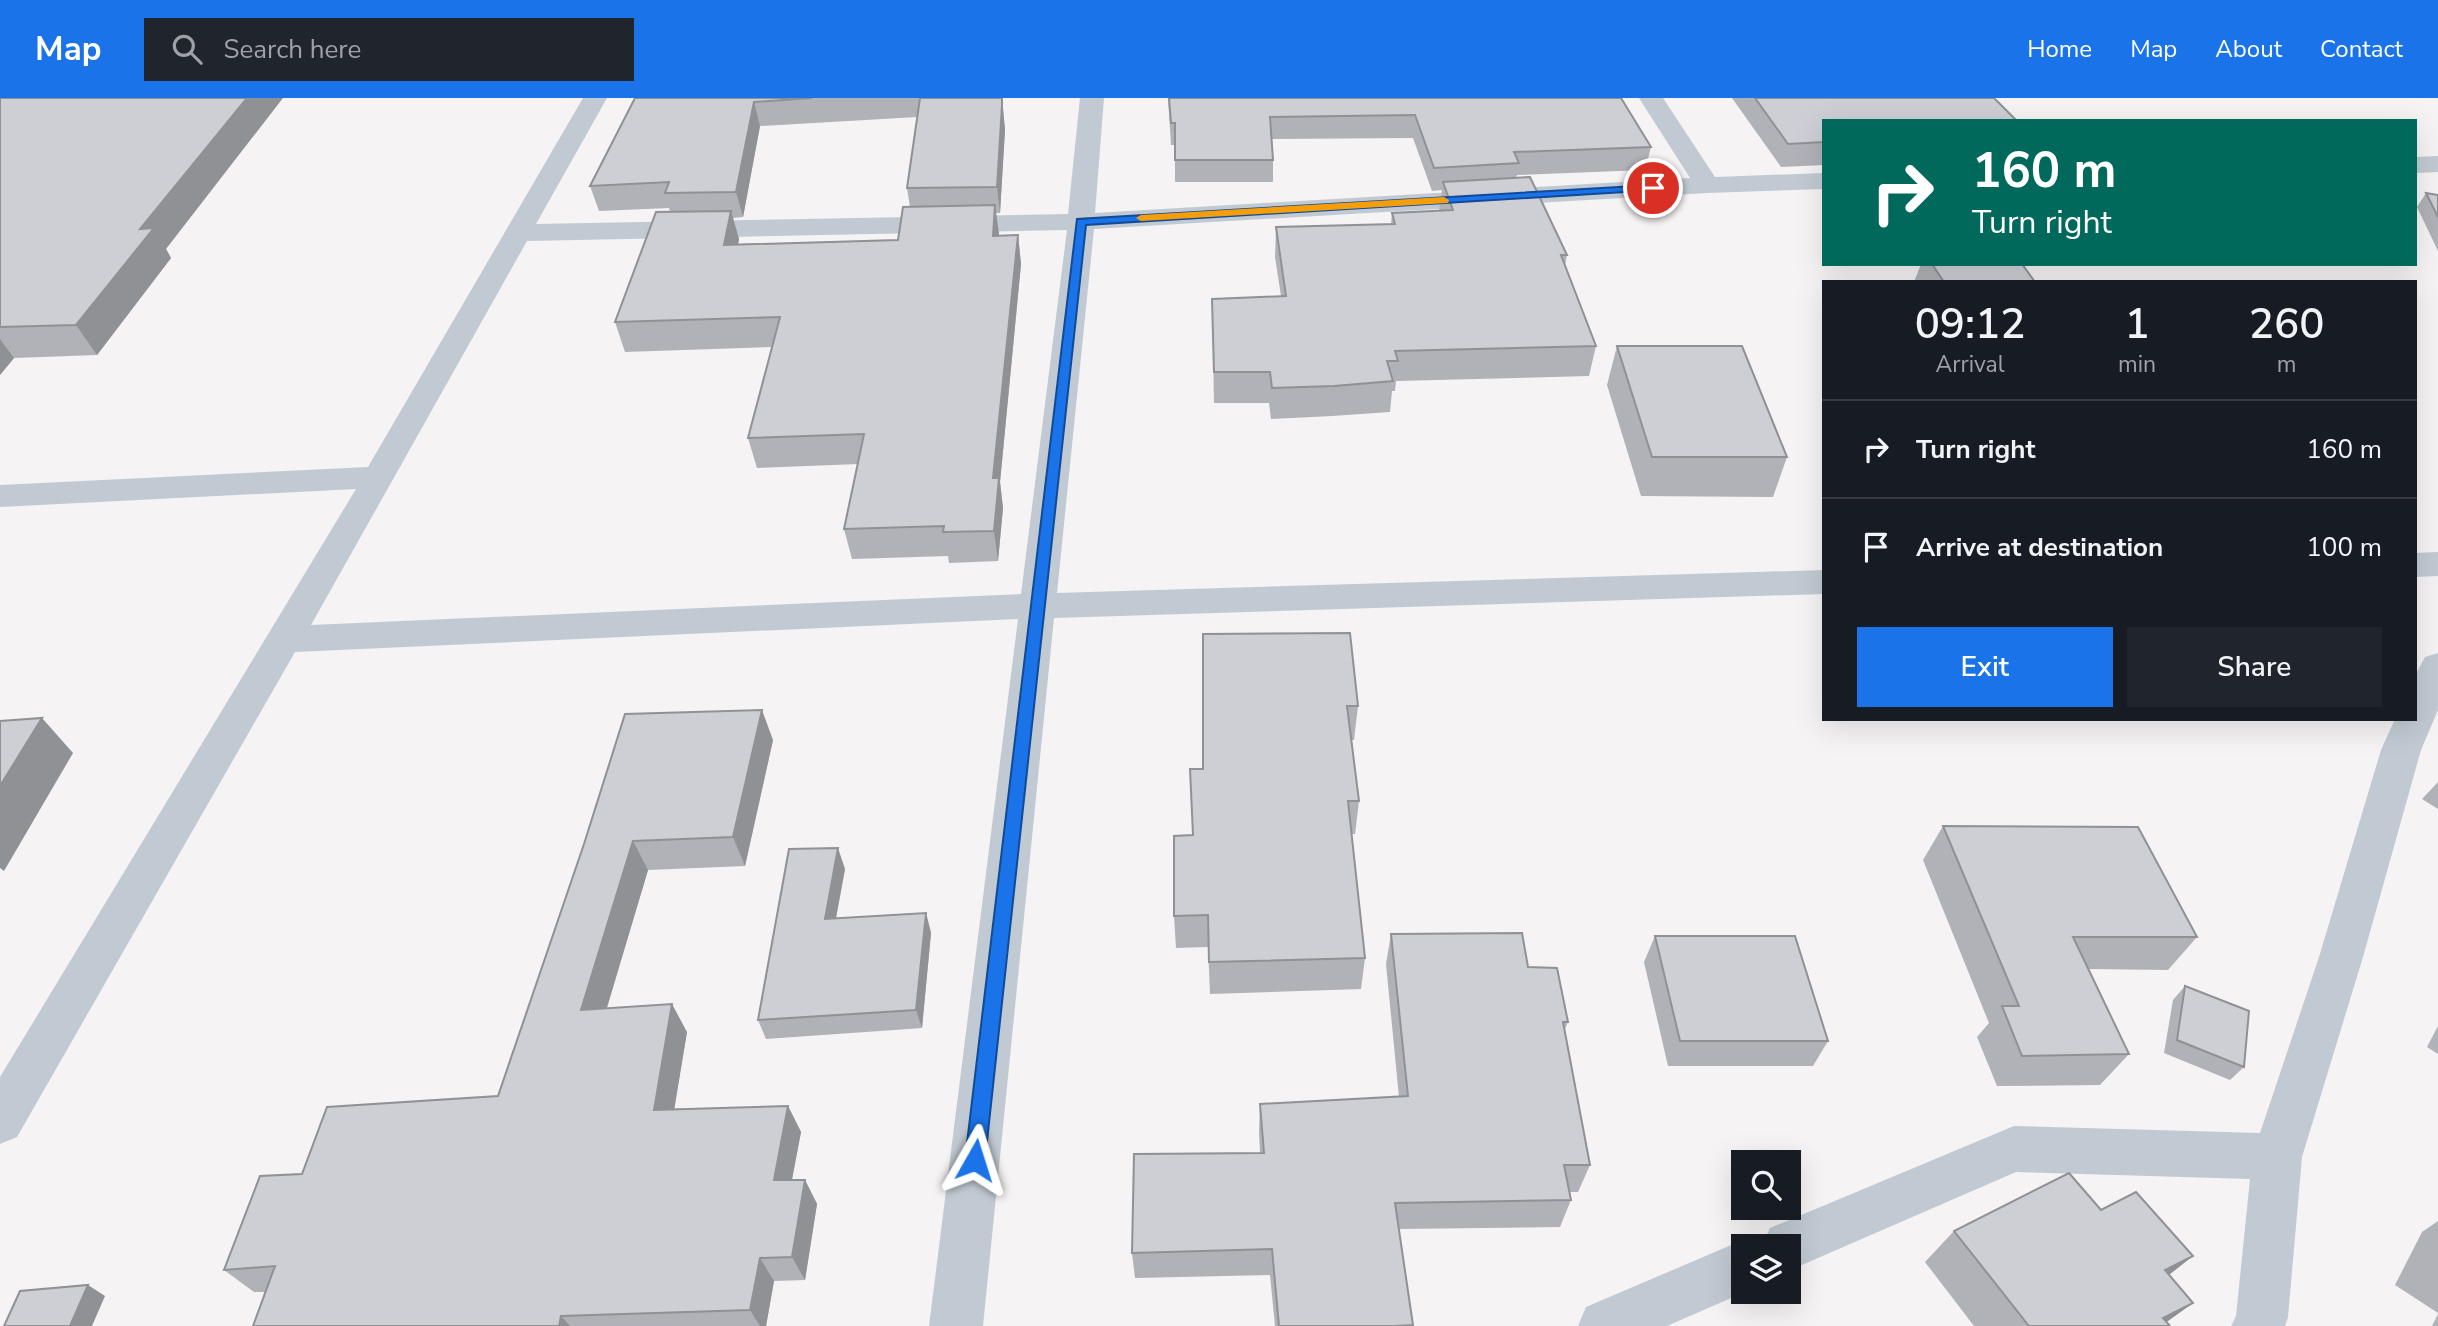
<!DOCTYPE html>
<style>
:root{--surface:#171b24;--page:#20242c;--text:#f1f3f6;--muted:#9ea1a6;--line:#363941;--accent:#1a73e8}
body{margin:0;font-family:"Nunito Sans",sans-serif;background:var(--page);color:var(--text);height:100vh;display:flex;flex-direction:column;font-size:26px;white-space:nowrap}
*{box-sizing:border-box;margin:0}
p{font-size:23px;color:var(--muted)}
.icon{flex:none;width:38px;height:38px;fill:none;stroke:currentColor;stroke-width:2;stroke-linecap:round;stroke-linejoin:round}
.map{position:relative;flex:1;overflow:hidden}
.drawer{position:absolute;left:1822px;top:182px;width:595px;height:441px;display:flex;flex-direction:column;background:var(--surface);border-radius:0px;box-shadow:0 7px 28px #0002}
.drawer>*{flex:none}
.hud{position:absolute;left:1822px;top:21px;width:595px;height:147px;border-radius:0px;box-shadow:0 7px 28px #0002;background:#00695c;color:#fff;overflow:hidden}
.tools{position:absolute;left:1731px;top:1052px;display:grid;gap:14px}
.tools a{display:grid;place-items:center;width:70px;height:70px;border-radius:0px;background:var(--surface);box-shadow:0 7px 28px #0002;font-size:35px}
.pin{position:absolute;display:grid;place-items:center;width:60px;height:60px;color:#fff;margin:-30px;border:4px solid #fff;border-radius:50%;box-shadow:0 2px 7px #0007}
.me{position:absolute;width:77px;margin:-38px;rotate:6deg;stroke-linejoin:round;filter:drop-shadow(0 0 5px #0008)}
.turn{display:flex;align-items:center;gap:24px;height:147px;padding:0 35px;font-size:32px}
.turn .icon{width:91px;height:91px;stroke-width:2.5}
.turn b{display:block;font-size:49px;line-height:60px}
.eta{display:flex;justify-content:space-evenly;align-items:center;height:119px;text-align:center}
.eta b{font-size:42px;font-weight:600;line-height:49px}
.action{display:flex;gap:14px;margin-top:auto;padding:14px 35px}
.action a{flex:1;height:80px;border-radius:0px;background:var(--accent);color:#fff;font-size:28px;font-weight:600;line-height:80px;text-align:center}
.action a+a{background:var(--page);color:var(--text)}
ul{padding:0;list-style:none}
li{display:flex;align-items:center;gap:21px;height:98px;padding:0 35px;border-top:2px solid var(--line)}
li div{flex:1}
li b{display:block;font-size:26px}
li em{font-style:normal}
header{display:flex;align-items:center;gap:42px;box-sizing:border-box;height:98px;padding:0 35px;background:var(--accent);color:#fff}
header strong{font-size:33px}
nav{display:flex;gap:38px;margin-inline-start:auto;font-size:24px}
.search{width:490px;height:63px;background:var(--page);display:flex;align-items:center;gap:18px;box-sizing:border-box;padding:0 24px;border-radius:0px;color:var(--muted);font-size:26px}
.map>svg:first-child{display:block}
.lines{fill:none;stroke-linecap:round;stroke-linejoin:round}
.minor{fill:#c1cad2;fill-rule:evenodd}
.wall{fill:#b0b2b7;fill-rule:evenodd}
.shaded-wall{fill:#909195}
.building{fill:#cdcfd5;stroke:#909195;stroke-width:2}
.route{fill:#1a73e8;stroke:#114b97;stroke-width:2}
.slow{fill:#f59e0b}
</style>
<header>
<strong>Map</strong>
<div class="search"><svg class="icon" aria-label="search" viewBox="0 0 24 24"><circle cx="10" cy="10" r="6"/><path d="M15 15l6 6"/></svg>Search here</div>
<nav><a>Home</a><a>Map</a><a>About</a><a>Contact</a></nav>
</header>
<div class="map">
<svg width="2438" height="1228" viewBox="0 0 2438 1228">
<rect width="100%" height="100%" fill="#f5f3f3"/>
<g class="lines">
<g class="minor">
<path d="M583,0H607L536,126L1068,116L1080,0H1104L1095,115L1690,80L1639,0H1663L1715,79L1824,75V91L1707,95L1094,131L1057,495L1824,472V496L1054,520L983,1228H929L1018,521L295,554L17,1039L0,1046V979L356,391L0,409V387L368,369ZM1067,132L1021,496L311,527L527,143Z"/>
<path d="M2438,58V74L2415,75V59Z"/>
<path d="M2438,454V478L2415,479V455Z"/>
<path d="M2438,555V612L2421,652L2363,859L2302,1059L2288,1219L2285,1228H2231L2236,1218L2250,1081L2016,1074L1788,1173V1148H1762L1770,1130L2014,1028L2260,1035L2319,859L2381,652L2395,621H2415V578L2425,559Z"/>
<path d="M1743,1142L1757,1148H1743L1745,1194L1667,1228H1578L1586,1209Z"/>
</g>
</g>
<g class="wall">
<path d="M0,0L166,151L171,160L97,257L14,260L0,277Z"/>
<path d="M635,0H1002L1005,32L1000,115H996L999,138L1018,137L1021,166L1000,384L1003,410L998,463L949,465L948,458L852,461L844,431L858,366L757,370L748,340L772,249L625,254L615,224L670,114L669,110L599,113L590,88ZM917,19L907,90L910,109L898,142L738,147L739,141L733,120L743,119L760,28Z"/>
<path d="M1168,0H1621L1651,49L1645,72L1517,77L1516,80L1567,157L1565,168L1596,248L1589,278L1396,283L1395,293H1392L1390,314L1332,318L1271,321L1269,305H1214L1212,201L1281,198L1275,159L1276,129L1391,126L1392,115L1439,113L1442,92L1432,93L1413,40L1272,41L1273,62V84H1175V47H1171Z"/>
<path d="M1732,0H1994L1824,23V67L1781,69Z"/>
<path d="M2426,95L2438,97V153L2417,109Z"/>
<path d="M1921,166H2022L2035,184H1914Z"/>
<path d="M1617,248L1787,359L1773,399L1641,398L1607,287Z"/>
<path d="M1203,536L1358,608L1354,642H1351L1359,703L1355,736H1351L1365,860L1361,891L1210,896L1208,849L1176,850L1174,818L1193,738L1190,671H1203Z"/>
<path d="M773,642L745,768L648,772L607,910L687,934L674,1011L788,1008L801,1034L792,1082H805L817,1106L805,1182L774,1183L766,1228H253L265,1194H254L224,1172L302,1076L498,998L584,746Z"/>
<path d="M2438,684V711L2422,701Z"/>
<path d="M1943,728L2197,839L2168,872L2089,871L2129,956L2100,987L1997,988L1977,939L1989,925L1923,762Z"/>
<path d="M845,771L836,820L926,815L931,835L922,930L766,941L758,922Z"/>
<path d="M1391,836L1528,869L1568,924L1564,933L1590,1067L1578,1094H1569L1571,1102L1560,1129L1399,1131L1412,1228H1275L1270,1177L1135,1180L1132,1155L1260,1055L1259,1034L1260,1006L1399,999L1386,866Z"/>
<path d="M1655,838L1828,943L1813,968H1668L1644,864Z"/>
<path d="M2185,888L2244,969L2230,982L2164,955L2173,902Z"/>
<path d="M2438,928V956L2427,949Z"/>
<path d="M2101,1112L2193,1158L2168,1177L2193,1205L2166,1224L2170,1228H1974L1925,1164L1954,1133Z"/>
<path d="M2438,1123V1215L2395,1187L2422,1134Z"/>
<path d="M2438,1216V1228H2432Z"/>
</g>
<g class="shaded-wall">
<path d="M247,0H283L166,151L171,160L97,257L76,227L140,131Z"/>
<path d="M1002,0L1005,32L1000,115L997,89Z"/>
<path d="M754,4L760,28L743,119L736,94Z"/>
<path d="M995,107L999,136L997,167L993,138Z"/>
<path d="M731,113L739,141L732,176L724,147Z"/>
<path d="M1018,137L1021,166L1000,384L1003,410L998,463L994,433L993,380Z"/>
<path d="M0,241L14,260L0,277Z"/>
<path d="M762,612L773,642L745,768L733,739Z"/>
<path d="M42,620L73,655L4,773L0,770V688Z"/>
<path d="M633,743L648,772L598,939L581,912Z"/>
<path d="M838,750L845,771L832,841L825,821Z"/>
<path d="M926,815L931,835L922,930L916,912Z"/>
<path d="M672,906L687,934L670,1037L654,1012Z"/>
<path d="M788,1008L801,1034L787,1107L774,1082Z"/>
<path d="M805,1082L817,1106L805,1182L792,1159Z"/>
<path d="M2193,1158L2155,1188L2165,1172Z"/>
<path d="M760,1160L774,1183L766,1228H760L750,1212Z"/>
<path d="M88,1187L105,1198L92,1228H70Z"/>
<path d="M2193,1205L2161,1228L2163,1220Z"/>
<path d="M561,1218L570,1228H559Z"/>
</g>
<g class="building">
<path d="M0,0H247L140,131L154,130L76,227L0,229Z"/>
<path d="M635,0H812L754,4L736,94L665,95L669,84L590,88Z"/>
<path d="M920,0H1002V7L997,89L907,90Z"/>
<path d="M1169,0H1621L1651,49L1514,54L1519,65L1434,70L1415,17L1270,19L1273,62H1175V25H1171Z"/>
<path d="M1755,0H1994L2017,23H1824V44L1788,46Z"/>
<path d="M1530,79L1567,157H1561L1596,248L1395,253L1398,263H1387L1393,283L1334,288L1272,290L1270,274H1214L1212,201L1286,198L1276,129L1395,126L1392,115L1453,112L1443,84Z"/>
<path d="M2426,95L2438,97V119Z"/>
<path d="M995,107L993,138L1018,137L993,380H999L994,433L943,434L944,428L844,431L864,336L748,340L780,219L615,224L656,114L731,113L724,147L898,142L903,109Z"/>
<path d="M1932,166H2022L2035,184H1944Z"/>
<path d="M1617,248H1742L1787,359H1652Z"/>
<path d="M1350,535L1358,608H1347L1359,703H1348L1365,860L1209,864L1208,817L1174,818V738L1193,737L1190,671H1203V536Z"/>
<path d="M762,612L733,739L633,743L581,912L672,906L654,1012L788,1008L774,1082H805L792,1159L760,1160L750,1212L561,1218L559,1228H253L275,1168L224,1172L260,1078L302,1076L327,1009L498,998L584,746L625,616Z"/>
<path d="M42,620L0,688V623Z"/>
<path d="M1943,728L2138,729L2197,839H2073L2129,956L2022,958L2002,908H2019Z"/>
<path d="M838,750L825,821L926,815L916,912L758,922L789,751Z"/>
<path d="M1522,835L1528,869L1557,870L1568,924H1563L1590,1067H1564L1571,1102L1395,1105L1413,1227L1395,1228H1279L1272,1151L1132,1155L1134,1056L1264,1055L1260,1006L1408,998L1391,836Z"/>
<path d="M1655,838H1795L1828,943H1680Z"/>
<path d="M2185,888L2249,913L2244,969L2177,942Z"/>
<path d="M2069,1075L2101,1112L2136,1094L2193,1158L2165,1172L2193,1205L2163,1220L2170,1228H2029L1954,1133Z"/>
<path d="M88,1187L70,1228H4L20,1193Z"/>
</g>
<path class="route" d="M1653,87L1658,90L1657,92L1086,127L985,1062L982,1069L975,1071L968,1069L965,1062L1077,121Z"/>
<path class="slow" d="M1444,99L1449,102L1448,105L1141,123L1136,120L1141,117Z"/>
</svg>
<div class="tools">
<a><svg class="icon" aria-label="search" viewBox="0 0 24 24"><circle cx="10" cy="10" r="6"/><path d="M15 15l6 6"/></svg></a>
<a><svg class="icon" aria-label="layers" viewBox="0 0 24 24"><path d="M12 4l9 5-9 5-9-5zM3 14l9 5 9-5"/></svg></a>
</div>
<div class="pin" style="left:1653px;top:90px;background:#d93025"><svg class="icon" aria-label="arrive" viewBox="0 0 24 24"><path d="M6 21V4h12l-3 4 3 4H6"/></svg></div>
<svg class="me" style="left:975px;top:1062px" viewBox="-20 -20 40 40"><path d="M0-17L14 15 0 8-14 15z" fill="#1a73e8" stroke="#fff" stroke-width="4"/></svg>
<div class="hud">
<div class="turn"><svg class="icon" aria-label="right" viewBox="0 0 24 24"><path d="M7 20v-9h11M14 6l5 5-5 5"/></svg><div><b>160 m</b>Turn right</div></div>
</div>
<section class="drawer">
<div class="eta">
<div><b>09:12</b><p>Arrival</p></div>
<div><b>1</b><p>min</p></div>
<div><b>260</b><p>m</p></div>
</div>
<ul>
<li><svg class="icon" aria-label="right" viewBox="0 0 24 24"><path d="M7 20v-9h11M14 6l5 5-5 5"/></svg><div><b>Turn right</b></div><em>160 m</em></li>
<li><svg class="icon" aria-label="arrive" viewBox="0 0 24 24"><path d="M6 21V4h12l-3 4 3 4H6"/></svg><div><b>Arrive at destination</b></div><em>100 m</em></li>
</ul>
<div class="action"><a>Exit</a><a>Share</a></div>
</section>
</div>
